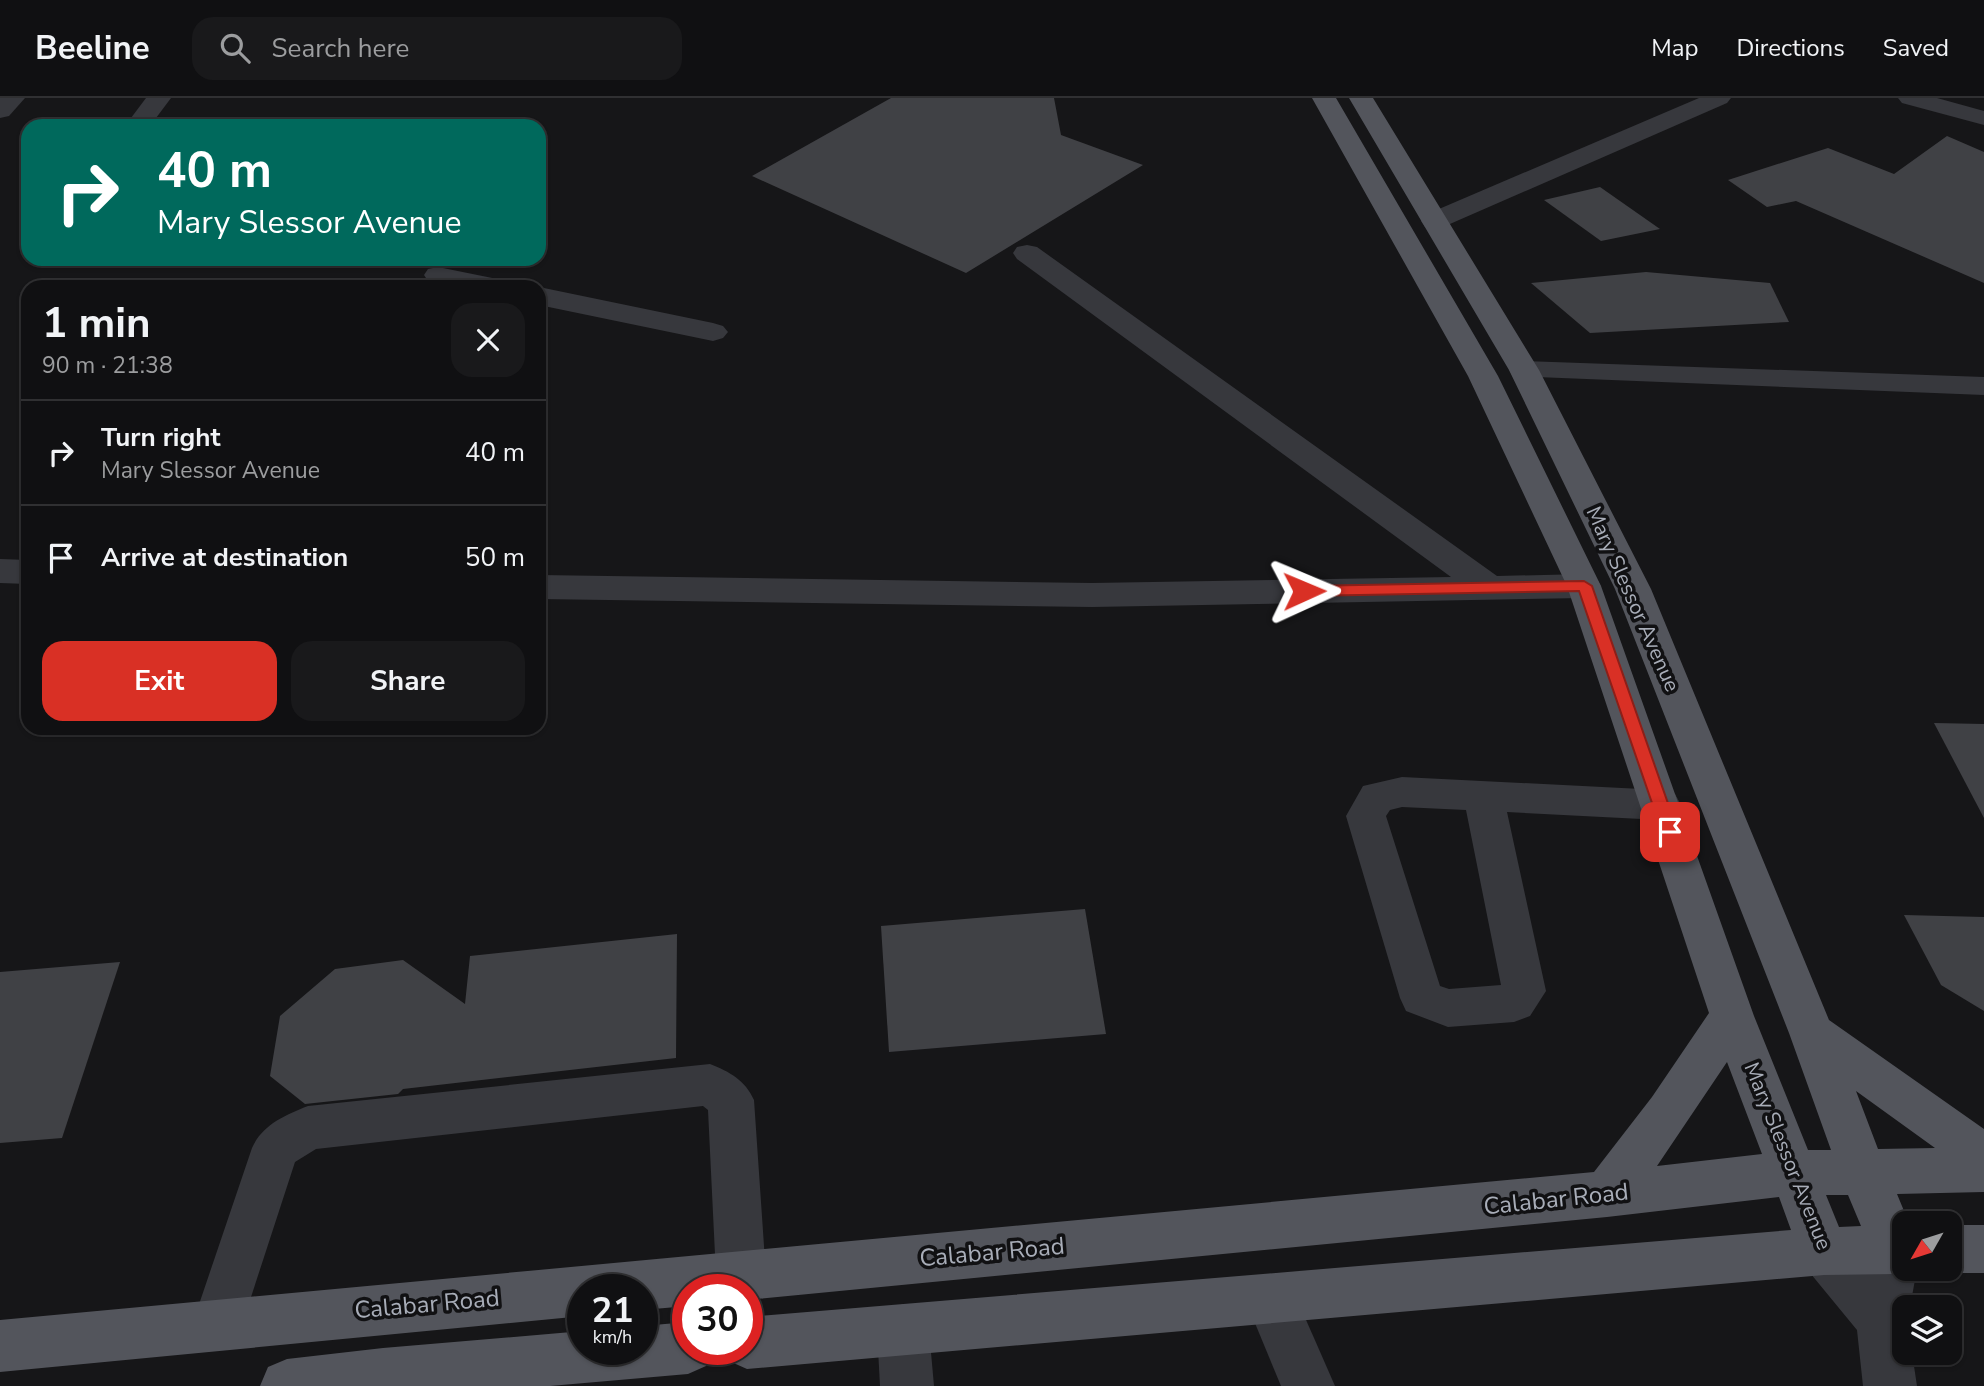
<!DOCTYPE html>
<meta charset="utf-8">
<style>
:root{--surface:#101012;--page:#19191b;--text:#f1f3f6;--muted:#9c9d9f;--line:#303032;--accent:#d93025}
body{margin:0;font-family:"Nunito Sans",sans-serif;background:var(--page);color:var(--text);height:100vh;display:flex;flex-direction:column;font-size:26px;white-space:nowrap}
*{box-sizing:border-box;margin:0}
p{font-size:23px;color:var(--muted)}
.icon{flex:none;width:38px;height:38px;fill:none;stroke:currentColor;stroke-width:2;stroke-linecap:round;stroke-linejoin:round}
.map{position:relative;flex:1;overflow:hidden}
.drawer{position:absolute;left:21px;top:182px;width:525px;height:455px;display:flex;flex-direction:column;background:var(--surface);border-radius:21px;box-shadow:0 2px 5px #0004,0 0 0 2px var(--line)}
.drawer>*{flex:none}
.guide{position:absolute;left:21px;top:21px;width:525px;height:147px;border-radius:21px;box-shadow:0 2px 5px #0004,0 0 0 2px var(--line);background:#00695c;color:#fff;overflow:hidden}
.needle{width:46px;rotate:231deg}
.buttons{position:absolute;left:1892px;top:1113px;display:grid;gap:14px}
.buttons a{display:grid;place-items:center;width:70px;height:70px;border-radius:14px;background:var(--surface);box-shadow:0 2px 5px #0004,0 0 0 2px var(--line);font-size:35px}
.speed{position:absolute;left:567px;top:1176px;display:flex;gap:14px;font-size:35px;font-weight:700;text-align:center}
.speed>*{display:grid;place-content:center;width:91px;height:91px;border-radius:50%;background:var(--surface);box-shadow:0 2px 5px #0004,0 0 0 2px var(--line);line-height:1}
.speed small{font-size:18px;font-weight:400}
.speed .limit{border:10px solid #d22;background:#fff;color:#111}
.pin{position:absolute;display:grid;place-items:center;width:60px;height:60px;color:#fff;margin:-30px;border-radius:14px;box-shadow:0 4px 10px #0006}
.me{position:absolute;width:77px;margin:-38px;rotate:89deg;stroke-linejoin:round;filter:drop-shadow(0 0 5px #0008)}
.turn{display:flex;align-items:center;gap:24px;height:147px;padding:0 21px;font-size:32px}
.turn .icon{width:91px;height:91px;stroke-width:2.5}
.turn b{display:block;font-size:49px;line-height:60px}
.round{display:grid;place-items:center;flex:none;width:74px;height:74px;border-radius:21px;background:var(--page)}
.overview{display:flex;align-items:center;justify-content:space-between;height:119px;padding:0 21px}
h1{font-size:42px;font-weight:700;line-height:52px}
.action{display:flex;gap:14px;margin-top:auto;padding:14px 21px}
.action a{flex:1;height:80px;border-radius:21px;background:var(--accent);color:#fff;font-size:28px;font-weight:700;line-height:80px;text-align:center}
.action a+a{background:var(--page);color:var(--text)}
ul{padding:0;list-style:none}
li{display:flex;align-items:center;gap:21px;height:105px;padding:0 21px;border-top:2px solid var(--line)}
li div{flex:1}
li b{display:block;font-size:26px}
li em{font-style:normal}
header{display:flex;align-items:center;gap:42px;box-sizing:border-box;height:98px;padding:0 35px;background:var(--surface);border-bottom:2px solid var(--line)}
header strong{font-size:33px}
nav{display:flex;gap:38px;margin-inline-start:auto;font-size:24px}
.search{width:490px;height:63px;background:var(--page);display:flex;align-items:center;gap:18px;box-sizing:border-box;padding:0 24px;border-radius:21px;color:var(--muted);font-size:26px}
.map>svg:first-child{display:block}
.building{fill:#404145}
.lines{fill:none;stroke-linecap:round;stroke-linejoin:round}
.minor{fill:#37383d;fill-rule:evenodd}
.major{fill:#53555c;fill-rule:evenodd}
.route{fill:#d93025;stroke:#8d1f18;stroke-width:2}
.labels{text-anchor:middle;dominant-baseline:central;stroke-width:7;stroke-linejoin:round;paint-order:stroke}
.street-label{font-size:21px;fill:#a8adb8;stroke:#111113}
.near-street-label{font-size:24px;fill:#a8adb8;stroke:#111113}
</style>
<header>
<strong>Beeline</strong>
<div class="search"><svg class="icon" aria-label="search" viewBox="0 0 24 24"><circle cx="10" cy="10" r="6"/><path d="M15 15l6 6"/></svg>Search here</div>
<nav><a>Map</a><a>Directions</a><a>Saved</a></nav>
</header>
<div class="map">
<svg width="1984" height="1288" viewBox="0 0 1984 1288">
<rect width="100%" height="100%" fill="#161618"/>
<g class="building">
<path d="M891,0H1054L1061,37L1143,67L966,175L752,78Z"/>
<path d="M1947,38L1984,54V185L1796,103L1767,109L1728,82L1828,50L1894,76Z"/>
<path d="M1600,89L1660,131L1601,143L1544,102Z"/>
<path d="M1646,174L1770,185L1789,224L1590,235L1531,185Z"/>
<path d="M1934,625L1984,626V720Z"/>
<path d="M1085,811L1106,936L889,954L881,828Z"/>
<path d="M1904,817L1984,819V913L1941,887Z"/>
<path d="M677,836L676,960L403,991L398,996L305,1006L270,978L280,918L335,871L403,862L465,906L470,858Z"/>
<path d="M120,864L62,1040L0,1045V874Z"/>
</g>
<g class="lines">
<g class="minor">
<path d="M0,0H25L9,18L0,20Z"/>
<path d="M146,0H171L150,28H125Z"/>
<path d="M1699,0H1731L1727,5L1443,129H1425L1421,123L1425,117Z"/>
<path d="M1898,0H1937L1984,13V27L1902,5Z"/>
<path d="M1027,147L1037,149L1497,478L1584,476L1596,480L1601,488L1596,496L1584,500L1092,509L539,501V477L1092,485L1451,479L1017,161L1013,155L1017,149Z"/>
<path d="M438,169L507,183L511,189H456L428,183L424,177L428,171Z"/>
<path d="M539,189L713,225L723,228L728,234L723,240L713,243L539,207Z"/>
<path d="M1524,263L1984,279V297L1513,278L1509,272L1513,266Z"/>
<path d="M0,461L28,462V486L0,485Z"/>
<path d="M1402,679L1661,692L1675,696L1681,707L1675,718L1661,722L1507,714L1546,893L1530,918L1514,924L1448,929L1406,913L1400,900L1346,718L1363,688ZM1402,709L1466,712L1501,887L1449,891L1440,888L1386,718L1390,712Z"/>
<path d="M710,966C730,974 745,982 754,1002L766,1177L759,1194L747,1199V1192H722L716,1177L708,1012L703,1008L316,1051L295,1064L236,1245L218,1253L200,1245L192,1227L252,1050C262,1027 285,1017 308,1008Z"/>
<path d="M1896,1128L1904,1131V1171H1917L1910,1209H1904V1255H1912L1917,1288H1863L1857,1232L1806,1170L1799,1153L1806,1136L1824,1129L1842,1136L1868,1166L1878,1135Z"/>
<path d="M1271,1176L1289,1183L1335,1288H1281L1245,1201L1253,1183Z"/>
<path d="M903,1206L921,1214L929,1232L934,1288H880L877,1232L885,1214Z"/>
</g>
<g class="major">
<path d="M1312,0H1336L1498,278L1601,488L1754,918L1808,1052H1831L1789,935L1615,491L1509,272L1349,0H1373L1539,272L1651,491L1829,922L1984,1031V1094L1897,1096L1909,1125H1904V1171H1915L1896,1176L1824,1177L747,1271L729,1263L724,1251H747V1219L1791,1132L1779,1099L1607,1119L747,1202V1192H688V1208L642,1212V1192H583V1218L0,1274V1222L1594,1074L1652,999L1709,915L1567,488L1468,278ZM1727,964L1762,1056L1657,1068ZM1856,993L1935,1050L1878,1051ZM1826,1097H1848L1861,1128L1839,1129Z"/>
<path d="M1950,1127H1984V1175H1950L1939,1171H1950Z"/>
<path d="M688,1224V1251H714L706,1268L688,1276L550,1288H260L268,1269L287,1261L383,1250L583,1233V1251H642V1228Z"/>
</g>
</g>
<path class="route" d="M1584,483L1592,488L1678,734L1676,738H1664L1662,734L1579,493L1304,498L1297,493L1304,488Z"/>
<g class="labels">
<g class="street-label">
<text transform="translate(1633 501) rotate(66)">Mary Slessor Avenue</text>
<text transform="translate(1788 1058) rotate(68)">Mary Slessor Avenue</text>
</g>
<g class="near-street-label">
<text transform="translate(1556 1101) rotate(-6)">Calabar Road</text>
<text transform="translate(992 1154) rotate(-5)">Calabar Road</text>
<text transform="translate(427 1206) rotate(-5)">Calabar Road</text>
</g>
</g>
</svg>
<div class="buttons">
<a><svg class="needle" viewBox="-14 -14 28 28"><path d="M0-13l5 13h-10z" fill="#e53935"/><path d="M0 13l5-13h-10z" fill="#9c9d9f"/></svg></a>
<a><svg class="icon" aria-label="layers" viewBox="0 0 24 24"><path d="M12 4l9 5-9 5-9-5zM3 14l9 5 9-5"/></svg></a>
</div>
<div class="speed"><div>21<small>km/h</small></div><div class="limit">30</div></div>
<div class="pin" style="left:1670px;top:734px;background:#d93025"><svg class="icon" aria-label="arrive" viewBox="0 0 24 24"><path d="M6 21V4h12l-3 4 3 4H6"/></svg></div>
<svg class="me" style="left:1304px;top:493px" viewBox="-20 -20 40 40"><path d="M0-17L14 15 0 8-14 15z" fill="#d93025" stroke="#fff" stroke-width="4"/></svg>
<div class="guide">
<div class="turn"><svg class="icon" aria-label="right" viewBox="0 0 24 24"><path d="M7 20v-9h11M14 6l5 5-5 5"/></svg><div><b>40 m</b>Mary Slessor Avenue</div></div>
</div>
<section class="drawer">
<div class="overview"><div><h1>1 min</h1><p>90 m · 21:38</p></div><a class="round"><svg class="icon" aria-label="close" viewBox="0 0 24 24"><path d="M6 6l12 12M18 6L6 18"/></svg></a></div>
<ul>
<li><svg class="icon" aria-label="right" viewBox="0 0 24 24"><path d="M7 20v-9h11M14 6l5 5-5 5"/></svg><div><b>Turn right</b><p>Mary Slessor Avenue</p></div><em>40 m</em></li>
<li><svg class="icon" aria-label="arrive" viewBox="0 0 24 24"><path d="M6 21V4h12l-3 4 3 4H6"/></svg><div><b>Arrive at destination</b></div><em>50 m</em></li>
</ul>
<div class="action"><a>Exit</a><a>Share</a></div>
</section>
</div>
